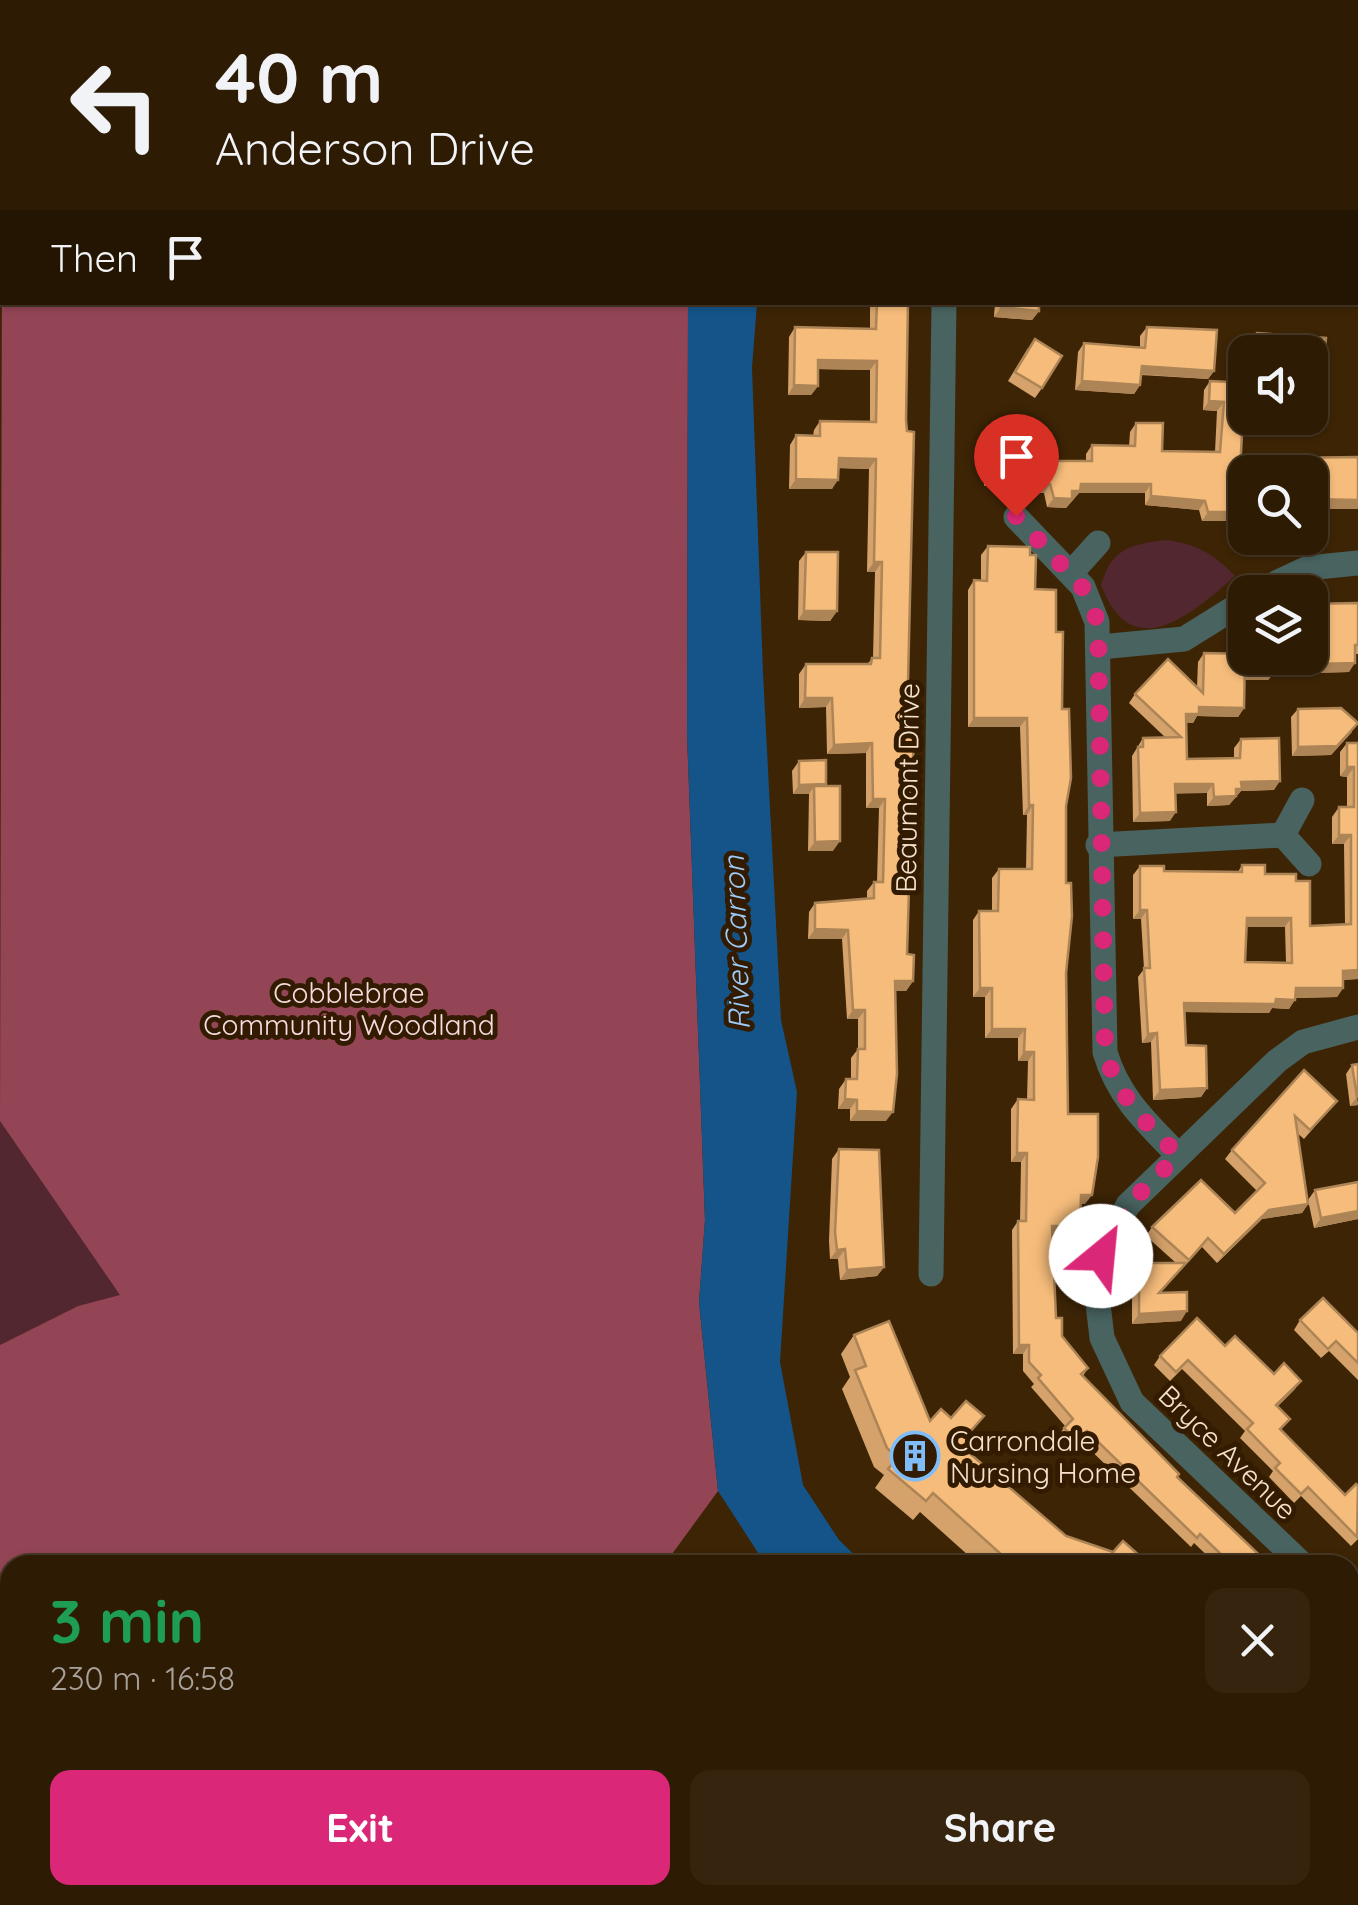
<!DOCTYPE html>
<meta charset="utf-8">
<style>
:root{--surface:#2e1b04;--page:#36240e;--text:#f1f3f6;--muted:#a7a19a;--line:#493926;--accent:#db2777}
body{margin:0;font-family:Quicksand,sans-serif;background:var(--page);color:var(--text);height:100vh;display:flex;flex-direction:column;font-size:38px;white-space:nowrap}
*{box-sizing:border-box;margin:0}
p{font-size:32px;color:var(--muted)}
.icon{flex:none;width:55px;height:55px;fill:none;stroke:currentColor;stroke-width:2;stroke-linecap:round;stroke-linejoin:round}
.map{position:relative;flex:1;overflow:hidden}
.drawer{position:absolute;left:0px;top:1555px;width:1360px;height:350px;display:flex;flex-direction:column;background:var(--surface);border-radius:30px 30px 0 0;box-shadow:0 2px 8px #0004,0 0 0 2px var(--line)}
.drawer>*{flex:none}
.top-card{position:absolute;left:0px;top:0px;width:1360px;height:305px;box-shadow:0 2px 8px #0004,0 0 0 2px var(--line);background:#2e1b04;color:var(--text);overflow:hidden}
.controls{position:absolute;left:1228px;top:335px;display:grid;gap:20px}
.controls a{display:grid;place-items:center;width:100px;height:100px;border-radius:20px;background:var(--surface);box-shadow:0 2px 8px #0004,0 0 0 2px var(--line);font-size:50px}
.pin{position:absolute;display:grid;place-items:center;width:85px;height:85px;color:#fff;margin:-102px -42px;border-radius:50% 50% 50% 0;rotate:-45deg;box-shadow:0 0 10px #0007}
.pin .icon{rotate:45deg}
.me{position:absolute;width:110px;margin:-55px;rotate:28deg;stroke-linejoin:round;filter:drop-shadow(0 0 8px #0008)}
.turn{display:flex;align-items:center;gap:35px;height:210px;padding:0 50px;font-size:45px}
.turn .icon{width:130px;height:130px;stroke-width:2.5}
.turn b{display:block;font-size:70px;line-height:85px}
.then{display:flex;align-items:center;height:95px;padding:0 50px;background:#0003;gap:20px;font-size:38px}
.round{display:grid;place-items:center;flex:none;width:105px;height:105px;border-radius:20px;background:var(--page)}
.overview{display:flex;align-items:center;justify-content:space-between;height:170px;padding:0 50px}
h1{font-size:60px;font-weight:700;line-height:75px;color:#1e9e55}
.cta{display:flex;gap:20px;margin-top:auto;padding:20px 50px}
.cta a{flex:1;height:115px;border-radius:20px;background:var(--accent);color:#fff;font-size:40px;font-weight:700;line-height:115px;text-align:center}
.cta a+a{background:var(--page);color:var(--text)}
.map>svg:first-child{display:block}
.green{fill:#522730}
.forest{fill:#934555}
.water{fill:#145488}
.lines{fill:none;stroke-linecap:round;stroke-linejoin:round}
.minor{stroke:#486360;stroke-width:25}
.wall{fill:#d4a26a;fill-rule:evenodd}
.shaded-wall{fill:#ac8456}
.building{fill:#f6bc7b;stroke:#ac8456;stroke-width:2.5;fill-rule:evenodd}
.route{stroke:#db2777;stroke-width:18;stroke-dasharray:0 32.4}
.labels{text-anchor:middle;dominant-baseline:central;stroke-width:10;stroke-linejoin:round;paint-order:stroke}
.street-label{font-size:28px;fill:#f5e1cc;stroke:#321b00}
.park-label{font-size:28px;fill:#f4dcdf;stroke:#321b00}
.poi-label{font-size:28px;fill:#f5e1cc;stroke:#321b00;text-anchor:start}
.water-label{font-size:30px;font-style:italic;fill:#9ccbf9;stroke:#321b00}
</style>
<div class="map">
<svg width="1358" height="1905" viewBox="0 0 1358 1905">
<rect width="100%" height="100%" fill="#3d2405"/>
<g class="green">
<path d="M1166,540C1196,544 1213,553 1235,576C1192,614 1132,667 1101,585C1111,549 1131,544 1166,540Z"/>
<path d="M0,1121L121,1295L78,1306L0,1345Z"/>
</g>
<g class="forest">
<path d="M120,0H717L119,2Z"/>
<path d="M2,223V302L688,303L687,734L705,1220L699,1302L718,1491L664,1565H10V1895H580L578,1905H0V1345L78,1306L120,1295L0,1121Z"/>
</g>
<g class="water">
<path d="M688,303H757L752,368L763,673L781,1020L797,1092L780,1362L803,1485L839,1540L865,1565H766L718,1491L699,1302L705,1220L687,734Z"/>
<path d="M1350,1801L1358,1810V1905H1337L1322,1895H1350Z"/>
</g>
<g class="lines">
<g class="minor">
<path d="M890,2L891,0"/>
<path d="M1145,2L1146,0"/>
<path d="M1358,269V270"/>
<path d="M1016,517L1083,587L1097,622L1105,1052C1118,1097 1147,1123 1178,1155"/>
<path d="M1071,573L1098,543"/>
<path d="M1257,592L1308,568L1358,563"/>
<path d="M1100,647L1184,639L1245,601"/>
<path d="M1302,800L1283,835L1309,864"/>
<path d="M1098,845L1283,835"/>
<path d="M931,1274L944,302"/>
<path d="M1303,1565L1132,1402L1102,1338L1097,1295L1101,1256L1128,1205L1277,1061L1303,1042L1358,1027"/>
<path d="M1350,1603L1358,1595"/>
</g>
</g>
<g class="wall">
<path d="M870,302H908L906,420L908,681L907,954L913,981L906,991H895L886,1121H850V1109H838L839,1089L846,1079H851V1058L858,1049V1019H847L842,939H808L809,912L815,903L867,898V891L874,882H877L879,808H866V753L827,754L826,707L799,708V674L806,664H867L873,658L875,572H867L869,469L839,468L832,489H789L790,445L796,435L813,436L814,430L820,421L870,422V370L818,369V386L811,395H788L789,337L795,327L870,329Z"/>
<path d="M995,302H1039V311L1032,320L994,317Z"/>
<path d="M1147,327L1214,371L1208,379L1141,375L1140,385L1134,394L1075,390L1078,352L1084,343L1140,347V336Z"/>
<path d="M1257,333L1326,338L1323,376L1317,386H1310V352H1250V342Z"/>
<path d="M1028,348L1042,388L1035,398L1008,381Z"/>
<path d="M1210,381L1244,414L1239,486H1245V534H1244L1242,521H1202L1199,510L1145,505V493H1079L1066,508L1047,507L1044,493H994V486H984V459L990,450L1036,461H1086V454L1092,445L1129,446L1130,432L1136,423L1162,451L1215,452L1217,411L1203,410L1204,390Z"/>
<path d="M1358,457V509H1310V472H1282V467L1289,458Z"/>
<path d="M988,546L1030,555L1035,589L1056,632L1062,709L1066,806L1068,1114L1085,1204H1080L1074,1235H1052L1056,1318L1062,1336L1088,1368L1083,1376L1177,1477L1270,1565H1217L1194,1543L1191,1547L1080,1440L1070,1450L1058,1437L1065,1426L1031,1387L1034,1384L1023,1371V1354H1013L1012,1230L1018,1221H1020L1021,1162H1011V1109L1018,1099L1027,1100L1028,1061H1018V1038H985V997H973V920L979,911H992V878L999,869H1026L1027,815H1023L1020,727H968V590L974,580L981,581V555Z"/>
<path d="M806,552L837,611L830,621L798,620L799,561Z"/>
<path d="M1358,603V654H1355L1349,672L1273,674L1268,680H1245L1244,708L1238,717L1197,716L1193,723H1186L1187,759L1234,758V748L1241,739L1274,790L1241,791L1229,805L1207,806V793H1175L1170,821L1133,822L1132,756L1143,738H1166L1129,703L1135,694L1197,687L1198,662L1204,653L1241,654V640L1245,634V658Z"/>
<path d="M1298,709L1352,732L1331,755L1292,756L1291,717Z"/>
<path d="M1347,743H1358V979L1343,980V988L1337,997L1295,998L1289,1009L1272,1008L1269,1013L1185,1012L1186,1045L1207,1088L1201,1097L1153,1100L1151,1042L1142,1043L1138,977L1144,969L1141,919H1133V875L1140,866L1164,871L1238,872L1242,865L1265,874L1296,881L1310,926L1345,924L1344,844H1332V817L1339,807H1347V777L1340,776V752ZM1247,927H1285L1286,963L1245,962Z"/>
<path d="M799,761L825,786L833,851H808L809,794H793L792,771Z"/>
<path d="M1352,1065L1358,1105L1350,1106L1346,1074Z"/>
<path d="M1304,1070L1337,1101L1304,1139L1297,1133L1308,1204L1302,1213L1262,1219L1217,1263L1202,1247L1161,1292L1181,1321L1132,1324V1273L1139,1263H1176L1146,1236L1152,1227L1235,1213L1257,1191L1225,1159L1232,1150Z"/>
<path d="M839,1149L884,1267L877,1276L840,1280L838,1259H830L829,1241L832,1159Z"/>
<path d="M1358,1182V1219L1314,1228L1308,1200L1315,1190Z"/>
<path d="M1300,1320L1358,1333V1380L1329,1351L1321,1358L1294,1330Z"/>
<path d="M854,1335L930,1421L971,1435L969,1453L1066,1536L1150,1565H979L920,1512L913,1520L875,1488L884,1475L874,1467L842,1389L850,1377L841,1354Z"/>
<path d="M1225,1346L1274,1374L1301,1381L1294,1390L1278,1406L1281,1431L1345,1495L1358,1486V1539L1351,1546L1301,1496L1294,1503L1269,1477L1273,1471L1240,1438L1245,1431L1182,1369L1170,1381L1154,1365L1160,1356Z"/>
</g>
<g class="shaded-wall">
<path d="M1001,307L1039,311L1032,320L994,317Z"/>
<path d="M818,360L877,361L870,370L812,369Z"/>
<path d="M1142,366L1214,371L1208,379L1136,374Z"/>
<path d="M1310,376H1323L1317,386H1310Z"/>
<path d="M1082,381L1140,385L1134,394L1075,390Z"/>
<path d="M794,385L818,386L811,395H788Z"/>
<path d="M1209,401L1224,402L1217,411L1203,410Z"/>
<path d="M839,458L876,459L869,469L832,468Z"/>
<path d="M990,477H1001L994,486H984Z"/>
<path d="M796,479L838,480L832,489H789Z"/>
<path d="M1000,484H1050L1044,493H994Z"/>
<path d="M1081,484H1151L1145,493H1079L1066,508L1047,507L1054,498L1072,491Z"/>
<path d="M1151,496L1205,501L1199,510L1145,505Z"/>
<path d="M1310,499L1358,500V509H1310Z"/>
<path d="M1208,512H1245V516L1242,521H1202Z"/>
<path d="M874,562H882L875,572H867Z"/>
<path d="M804,611H837L830,621L798,620Z"/>
<path d="M1355,663L1349,672L1273,674L1268,680H1240L1247,671L1275,665Z"/>
<path d="M805,698H832L826,707L799,708Z"/>
<path d="M1199,707L1244,708L1238,717L1197,716L1193,723H1180L1186,714Z"/>
<path d="M974,718H1027L1020,727H968Z"/>
<path d="M1358,723L1331,755L1292,756L1298,747Z"/>
<path d="M872,743L866,753L827,754L834,745Z"/>
<path d="M1347,767H1354L1347,777L1340,776Z"/>
<path d="M1280,781L1274,790L1241,791L1229,805L1207,806L1214,797L1241,782Z"/>
<path d="M826,784L819,794L814,786L809,794H793L799,785Z"/>
<path d="M1175,784H1213L1207,793L1169,794Z"/>
<path d="M873,799H885L879,808H866Z"/>
<path d="M1029,805H1033L1027,815H1023Z"/>
<path d="M1176,812L1170,821L1133,822L1140,813Z"/>
<path d="M1339,835H1351L1344,844H1332Z"/>
<path d="M840,841L833,851H808L815,842Z"/>
<path d="M1140,910H1147L1141,919H1133Z"/>
<path d="M1247,918H1291L1285,927H1241Z"/>
<path d="M815,929L848,930L842,939H808Z"/>
<path d="M1358,970V979L1337,980L1343,971Z"/>
<path d="M895,981H913L906,991H888Z"/>
<path d="M980,988H992L985,997H973Z"/>
<path d="M1296,988H1343L1337,997L1289,998Z"/>
<path d="M1276,999L1295,1000L1289,1009L1272,1008L1269,1013L1178,1012L1184,1003Z"/>
<path d="M853,1010H865L858,1019H847Z"/>
<path d="M992,1029H1025L1018,1038H985Z"/>
<path d="M1157,1033L1151,1042L1142,1043L1148,1034Z"/>
<path d="M1024,1052H1034L1028,1061H1018Z"/>
<path d="M1207,1088L1201,1097L1153,1100L1160,1090Z"/>
<path d="M1357,1097L1358,1105L1350,1106Z"/>
<path d="M845,1099L857,1100L850,1109H838Z"/>
<path d="M857,1111L893,1112L886,1121H850Z"/>
<path d="M1017,1153H1027L1021,1162H1011Z"/>
<path d="M1081,1195H1092L1085,1204H1074Z"/>
<path d="M1308,1204L1302,1213L1262,1219L1217,1263L1224,1254L1269,1210Z"/>
<path d="M1358,1211V1219L1314,1228L1321,1218Z"/>
<path d="M1052,1226H1080L1074,1235H1046Z"/>
<path d="M845,1249L838,1259H830L837,1250Z"/>
<path d="M884,1267L877,1276L840,1280L847,1270Z"/>
<path d="M1187,1311L1181,1321L1132,1324L1139,1314Z"/>
<path d="M1019,1345H1029L1023,1354H1013Z"/>
<path d="M1301,1381L1294,1390L1270,1414L1276,1405Z"/>
</g>
<g class="building">
<path d="M0,0H38L37,2H2V60L0,59Z"/>
<path d="M821,0H856V2H820Z"/>
<path d="M936,0H990V2H935Z"/>
<path d="M1062,0H1103L1102,2H1062Z"/>
<path d="M1205,0H1258L1256,2H1203Z"/>
<path d="M877,302H908L906,420L907,431L914,432L908,681L910,728H914L907,954L914,955L913,981H895L897,1074L893,1112L857,1111V1100L845,1099L846,1079H857L858,1049H865V1010H853L848,930L815,929V903L874,898V882H883L885,799H873L872,743L834,745L832,698H805L806,664H871L872,658H880L882,562H874L876,459L839,458L838,480L796,479V435L820,436V421L876,422L877,361L818,360V386L794,385L795,327L876,329Z"/>
<path d="M1001,302H1039V311L1001,307Z"/>
<path d="M1147,327L1217,330L1214,371L1142,366L1140,385L1082,381L1084,343L1145,348Z"/>
<path d="M1257,333L1326,338L1323,376H1310V352H1256Z"/>
<path d="M1035,339L1062,356L1042,388L1015,372Z"/>
<path d="M1210,381L1245,383L1239,486H1245V512H1208L1205,501L1151,496V484H1081L1080,491H1072V499L1054,498L1050,484H1000L1001,477H990V450H1036V461H1092V445L1135,446L1136,423H1163L1162,451L1220,452L1224,402L1209,401Z"/>
<path d="M1358,457V500L1310,499V472H1288L1289,458Z"/>
<path d="M988,546L1030,547V555H1036L1035,589L1056,590V632H1063L1062,709H1069L1071,778L1066,806V883H1071L1072,916L1066,973L1068,1114H1098V1157L1092,1195H1081L1080,1226H1052L1056,1318H1062V1336L1088,1368L1081,1374L1179,1474L1177,1477L1270,1565H1232L1200,1534L1197,1538L1087,1431L1077,1441L1064,1428L1073,1419L1038,1378L1041,1375L1029,1362V1345H1019L1018,1221H1026L1027,1153H1017L1018,1099L1034,1100V1052H1024L1025,1029H992V988H980L979,911H998L999,869H1032L1033,805H1029L1027,718H974V580L987,581Z"/>
<path d="M806,552H838L837,611H804Z"/>
<path d="M1358,603V645H1355V663L1275,665V671H1247V658H1310V604Z"/>
<path d="M1204,653L1245,654L1244,708L1199,707V714H1186L1187,759L1240,758L1241,739L1279,738L1280,781L1241,782L1242,789H1236V796L1214,797L1213,784H1175L1176,812L1140,813L1138,747H1143V738L1181,737L1135,694L1168,659L1203,693Z"/>
<path d="M1341,708L1358,723L1337,746L1298,747V709Z"/>
<path d="M1347,743H1358V970L1343,971V988H1296L1295,1000L1276,999L1275,1004L1184,1003L1186,1045L1206,1046L1207,1088L1160,1090L1157,1033L1148,1034L1144,968H1150L1147,910H1140V866H1164V871L1242,872V865H1265V874H1296V881H1310V926L1351,924V835H1339V807H1354V767H1347ZM1247,918H1291L1292,963L1245,962Z"/>
<path d="M826,760V784L799,785V761Z"/>
<path d="M814,786H840V841L815,842Z"/>
<path d="M1358,1064V1097H1357L1352,1065Z"/>
<path d="M1304,1070L1337,1101L1310,1130L1295,1116L1308,1204L1269,1210L1224,1254L1208,1238L1189,1260L1152,1227L1201,1180L1235,1213L1265,1183L1232,1150Z"/>
<path d="M839,1149L879,1150L884,1267L847,1270L845,1249L837,1250L835,1232Z"/>
<path d="M1358,1182V1211L1321,1218L1315,1190Z"/>
<path d="M1139,1263H1186L1159,1293L1187,1292V1311L1139,1314Z"/>
<path d="M1323,1298L1358,1333V1363L1336,1341L1328,1349L1300,1320Z"/>
<path d="M1197,1318L1225,1346L1235,1336L1274,1374L1284,1363L1301,1381L1276,1405L1290,1419L1280,1429L1345,1495L1356,1484L1358,1486L1357,1537L1308,1487L1301,1494L1275,1468L1280,1463L1247,1429L1253,1423L1188,1360L1176,1372L1160,1356Z"/>
<path d="M889,1321L930,1421L941,1409L951,1418L966,1401L984,1416L969,1433L978,1441L968,1452L1066,1536L1113,1552L1123,1541L1150,1565H1013L933,1493L926,1501L888,1469L898,1458L887,1448L855,1370L866,1366L854,1335Z"/>
</g>
<g class="lines">
<path class="route" d="M1016,516L1082,587L1098,622L1105,1052C1118,1097 1146,1123 1178,1155L1128,1205L1101,1256"/>
</g>
<defs>
<g id="building-ring" transform="scale(2.5)"><circle r="9.5" fill="#321b00" stroke="#7ebdf9" stroke-width="1.5"/><path d="M-4-6H4V6H1V3H-1V6H-4ZM-2.5-4.3h1.7v1.8h-1.7ZM.8-4.3h1.7v1.8H.8ZM-2.5-1h1.7V.8h-1.7ZM.8-1h1.7V.8H.8Z" fill="#7ebdf9"/></g>
</defs>
<g fill-rule="evenodd">
<use href="#building-ring" x="915" y="1456"/>
</g>
<g class="labels">
<g class="street-label">
<text transform="translate(907 788) rotate(-89)">Beaumont Drive</text>
<text transform="translate(1228 1452) rotate(44)">Bryce Avenue</text>
</g>
<g class="park-label">
<text x="349" y="992">Cobblebrae<tspan x="349" dy="32">Community Woodland</tspan></text>
</g>
<g class="poi-label">
<text x="950" y="1440">Carrondale<tspan x="950" dy="32">Nursing Home</tspan></text>
</g>
<g class="water-label">
<text transform="translate(736 943) rotate(-92)">River Carron</text>
</g>
</g>
</svg>
<div class="controls">
<a><svg class="icon" aria-label="sound" viewBox="0 0 24 24"><path d="M4 9h4l5-4v14l-5-4H4zM17 9q2 3 0 6"/></svg></a>
<a><svg class="icon" aria-label="search" viewBox="0 0 24 24"><circle cx="10" cy="10" r="6"/><path d="M15 15l6 6"/></svg></a>
<a><svg class="icon" aria-label="layers" viewBox="0 0 24 24"><path d="M12 4l9 5-9 5-9-5zM3 14l9 5 9-5"/></svg></a>
</div>
<div class="pin" style="left:1016px;top:516px;background:#d93025"><svg class="icon" aria-label="arrive" viewBox="0 0 24 24"><path d="M6 21V4h12l-3 4 3 4H6"/></svg></div>
<svg class="me" style="left:1101px;top:1256px" viewBox="-20 -20 40 40"><circle r="19" fill="#fff"/><path d="M0-13L10 11 0 6-10 11z" fill="#db2777"/></svg>
<div class="top-card">
<div class="turn"><svg class="icon" aria-label="left" viewBox="0 0 24 24"><path d="M17 20v-9H6M10 6l-5 5 5 5"/></svg><div><b>40 m</b>Anderson Drive</div></div>
<div class="then">Then<svg class="icon" aria-label="arrive" viewBox="0 0 24 24"><path d="M6 21V4h12l-3 4 3 4H6"/></svg></div>
</div>
<section class="drawer">
<div class="overview"><div><h1>3 min</h1><p>230 m · 16:58</p></div><a class="round"><svg class="icon" aria-label="close" viewBox="0 0 24 24"><path d="M6 6l12 12M18 6L6 18"/></svg></a></div>
<div class="cta"><a>Exit</a><a>Share</a></div>
</section>
</div>
